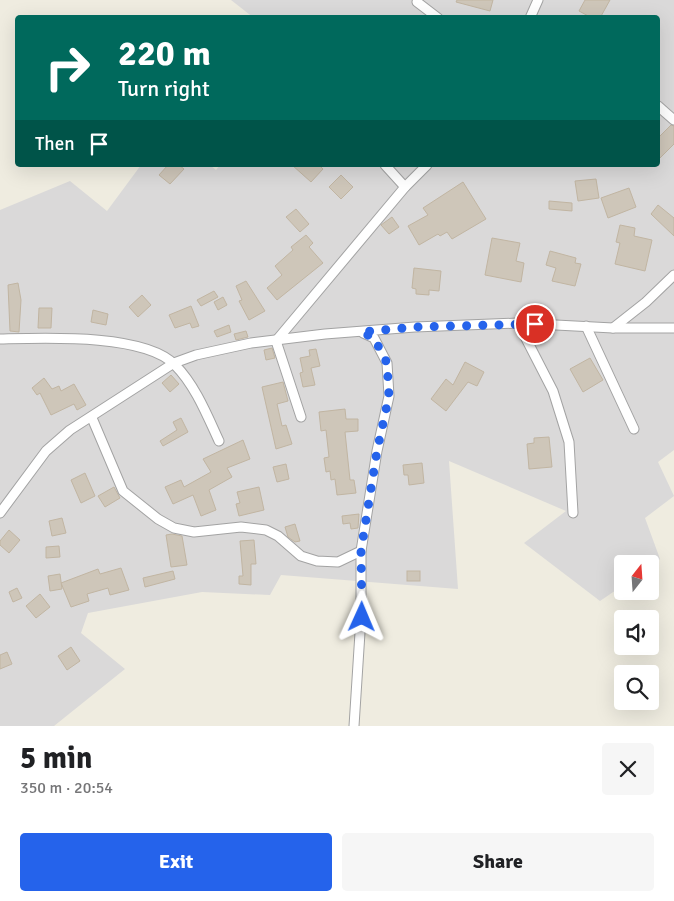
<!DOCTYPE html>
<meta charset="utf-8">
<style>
:root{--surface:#fff;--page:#f6f6f6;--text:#202124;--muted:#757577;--accent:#2563eb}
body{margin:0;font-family:Signika,sans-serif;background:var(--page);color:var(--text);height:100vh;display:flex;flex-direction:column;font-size:19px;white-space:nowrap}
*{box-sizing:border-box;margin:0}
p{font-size:16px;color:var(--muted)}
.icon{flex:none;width:28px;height:28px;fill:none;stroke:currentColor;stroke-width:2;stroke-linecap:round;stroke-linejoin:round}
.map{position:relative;height:726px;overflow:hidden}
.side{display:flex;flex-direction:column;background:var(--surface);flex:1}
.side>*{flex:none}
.top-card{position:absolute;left:15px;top:15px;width:645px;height:152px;border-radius:5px;box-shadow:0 5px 20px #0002;background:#00695c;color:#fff;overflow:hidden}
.needle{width:32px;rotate:17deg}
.tools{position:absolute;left:614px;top:555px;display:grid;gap:10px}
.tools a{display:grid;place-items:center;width:45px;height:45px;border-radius:5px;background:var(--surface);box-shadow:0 5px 20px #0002;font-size:25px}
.pin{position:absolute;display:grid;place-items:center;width:42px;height:42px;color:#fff;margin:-21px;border:2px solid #fff;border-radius:50%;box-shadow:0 1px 5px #0007}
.me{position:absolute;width:55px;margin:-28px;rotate:1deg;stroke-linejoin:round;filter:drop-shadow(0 0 4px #0008)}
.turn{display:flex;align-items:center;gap:18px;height:105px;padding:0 20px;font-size:22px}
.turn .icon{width:65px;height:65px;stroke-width:2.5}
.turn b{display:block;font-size:35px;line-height:42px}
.then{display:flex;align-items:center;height:48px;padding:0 20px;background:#0003;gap:10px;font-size:19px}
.round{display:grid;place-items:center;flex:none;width:52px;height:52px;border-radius:5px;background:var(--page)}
.head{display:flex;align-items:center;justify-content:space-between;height:85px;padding:0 20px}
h1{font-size:30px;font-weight:800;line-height:38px}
.primary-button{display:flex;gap:10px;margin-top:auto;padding:10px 20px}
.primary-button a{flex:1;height:58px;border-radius:5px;background:var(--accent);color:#fff;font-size:20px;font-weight:800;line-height:58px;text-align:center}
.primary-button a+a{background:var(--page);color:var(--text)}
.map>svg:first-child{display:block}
.residential{fill:#dad9d9}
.building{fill:#cec6b9;stroke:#c1b5a2}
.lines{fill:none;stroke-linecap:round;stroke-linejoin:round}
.street-casing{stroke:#a3a3a3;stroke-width:11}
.street{stroke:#fff;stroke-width:9}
.route{stroke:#2563eb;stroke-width:9;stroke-dasharray:0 16.2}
</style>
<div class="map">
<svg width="674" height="726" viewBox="0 0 674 726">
<rect width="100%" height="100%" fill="#efece0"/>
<path class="residential" d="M231,0H674V450L658,462L674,496L645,518L660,559L650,567V564H622V586L600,601L524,543L566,511L449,461L458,589L281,575L270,595L202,592L88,613L81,633L125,669L54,726H0V210L70,181L107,211L141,165H210L216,170L220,165H658V18H254Z"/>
<g class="building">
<path d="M457,0H493L490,11L456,2Z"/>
<path d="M585,0H610L600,18H592L579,11Z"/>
<path d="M671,125L674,126V144L658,160V138Z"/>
<path d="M168,165H179L184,169L170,184L159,175Z"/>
<path d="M292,165H319L323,169L311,182Z"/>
<path d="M341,175L353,187L341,199L329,187Z"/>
<path d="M596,179L599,198L578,201L575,181Z"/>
<path d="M463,182L486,219L452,239L447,232L440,236L438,234L419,245L408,226L428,215L423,208Z"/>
<path d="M629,188L636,207L608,218L601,198Z"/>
<path d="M549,201L572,203V211L549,209Z"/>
<path d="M658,205L674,218V236L651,214Z"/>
<path d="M296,209L309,224L300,232L286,217Z"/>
<path d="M392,217L399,227L389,234L381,225Z"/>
<path d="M620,225L635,228L634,236L652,240L645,271L615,264L620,243L616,242Z"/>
<path d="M306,235L313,243L309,247L323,263L277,300L267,288L282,275L275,266L293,250L291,247Z"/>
<path d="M492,238L520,243L516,261L524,263L521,282L485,275Z"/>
<path d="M550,251L576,258L575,263L581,264L575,286L552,281L556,268L546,265Z"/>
<path d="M414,268L441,271L439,291L429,290V295L416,294V289L412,288Z"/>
<path d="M246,281L265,311L249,320L239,301L242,300L236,286Z"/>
<path d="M18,283L21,300L19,332L10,331L8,285Z"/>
<path d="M214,291L218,297L201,306L197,300Z"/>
<path d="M142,295L151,305L138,317L129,307Z"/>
<path d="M223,297L227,305L218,310L214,302Z"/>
<path d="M191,306L199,326L192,328L190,323L175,328L169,315Z"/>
<path d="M39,308H52L51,328H38Z"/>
<path d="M93,310L108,314L106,325L91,322Z"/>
<path d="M229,325L231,332L217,337L214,331Z"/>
<path d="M246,331L248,337L236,340L234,334Z"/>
<path d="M272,348L275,358L266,360L264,350Z"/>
<path d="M316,349L320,366L311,368L315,385L303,387L300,373L303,372L300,358L310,356L309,350Z"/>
<path d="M590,358L603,380L583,392L570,369Z"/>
<path d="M465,362L484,372L477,386L468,382L446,411L431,399L446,379L453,385Z"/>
<path d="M171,375L179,384L170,392L162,383Z"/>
<path d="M44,378L52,389L59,386L61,391L74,384L86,405L77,410L74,404L51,415L40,393L37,395L32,388Z"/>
<path d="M283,382L288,401L277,404L282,426L286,425L292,444L276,449L262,387Z"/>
<path d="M345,409L346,419H358V431L345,432L350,480H354L356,493L337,495L335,479L331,480L330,471L326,472L324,458L329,457L326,430L321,431L319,412Z"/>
<path d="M181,418L188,432L163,446L160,441L177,430L173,422Z"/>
<path d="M549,437L552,467L529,469L527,444L534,443V438Z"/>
<path d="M243,440L250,459L227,468L232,477L209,490L216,510L201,516L193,495L173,504L165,487L181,480L184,487L211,472L203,459Z"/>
<path d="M422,463L424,483L409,485L408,475H404L403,465Z"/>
<path d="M286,464L289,479L277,482L273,467Z"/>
<path d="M85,473L95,496L81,503L71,480Z"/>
<path d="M114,487L120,498L105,507L98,496Z"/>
<path d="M259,487L264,510L239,516L236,504L240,503L237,492Z"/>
<path d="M359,514L358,528L351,529L350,523L343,524L342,516Z"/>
<path d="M62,518L66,533L52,536L49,521Z"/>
<path d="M295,524L300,541L295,542L288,537L285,527Z"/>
<path d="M9,530L20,540L9,553L0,545V541Z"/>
<path d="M172,534L182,536L187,565L171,567L166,535Z"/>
<path d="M254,540L256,564H251V585L239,584V576H243L240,541Z"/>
<path d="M59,546L60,557L46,558V547Z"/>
<path d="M121,568L129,590L110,595L108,588L87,594L89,601L71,607L61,583L98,569L100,574Z"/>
<path d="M173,571L175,579L145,587L143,578Z"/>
<rect x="407" y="571" width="13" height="10"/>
<path d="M60,574L62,589L50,591L48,576Z"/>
<path d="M17,588L22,598L13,602L9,592Z"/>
<path d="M40,594L50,607L36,618L26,606Z"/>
<path d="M71,647L80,661L67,670L58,656Z"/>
<path d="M7,652L12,664L0,669V655Z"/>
</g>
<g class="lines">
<g class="street-casing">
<g id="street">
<path d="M417,2L438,18"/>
<path d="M530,18L538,0"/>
<path d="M658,106L674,120"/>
<path d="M385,165L405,187"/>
<path d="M518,323L553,391L569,442L573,513"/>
<path d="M586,326L634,429"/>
<path d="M613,328L646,302L674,275"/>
<path d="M0,339C42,338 145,333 175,365C195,385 207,415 219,441"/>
<path d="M301,417L276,341L405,187L427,165"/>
<path d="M92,418L123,491L158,519L174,528L194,532L241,527L266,530L278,536L301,556L317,561L338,562L361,551"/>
<path d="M0,513L46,451L70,430L174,363L196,355L251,343L325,334L415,327L518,323L613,328H674"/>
<path d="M354,726L361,617V551L377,451L389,396L387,363L374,338L363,333"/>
</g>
</g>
<use href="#street" class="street"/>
</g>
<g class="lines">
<path class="route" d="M362,617L361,551L377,451L389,396L387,363L374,338L361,332L415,327L535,324"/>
</g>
</svg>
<div class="tools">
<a><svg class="needle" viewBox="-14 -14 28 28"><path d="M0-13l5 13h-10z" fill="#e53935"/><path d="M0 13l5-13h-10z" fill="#757577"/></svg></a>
<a><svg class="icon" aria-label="sound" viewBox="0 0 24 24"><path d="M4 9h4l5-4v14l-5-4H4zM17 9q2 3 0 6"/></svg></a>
<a><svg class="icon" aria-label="search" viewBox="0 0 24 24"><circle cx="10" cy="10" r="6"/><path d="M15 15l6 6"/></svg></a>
</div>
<div class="pin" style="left:535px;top:324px;background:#d93025"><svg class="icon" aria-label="arrive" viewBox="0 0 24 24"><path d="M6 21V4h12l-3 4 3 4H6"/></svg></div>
<svg class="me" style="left:362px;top:617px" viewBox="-20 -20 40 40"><path d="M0-17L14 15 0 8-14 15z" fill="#2563eb" stroke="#fff" stroke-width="4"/></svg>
<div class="top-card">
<div class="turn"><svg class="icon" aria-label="right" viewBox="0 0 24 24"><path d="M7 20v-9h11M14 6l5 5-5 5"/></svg><div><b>220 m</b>Turn right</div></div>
<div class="then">Then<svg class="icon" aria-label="arrive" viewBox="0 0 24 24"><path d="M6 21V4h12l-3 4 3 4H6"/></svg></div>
</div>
</div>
<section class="side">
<div class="head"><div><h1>5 min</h1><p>350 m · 20:54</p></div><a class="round"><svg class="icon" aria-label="close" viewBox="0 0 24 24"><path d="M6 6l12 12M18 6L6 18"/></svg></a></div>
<div class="primary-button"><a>Exit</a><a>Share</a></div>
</section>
